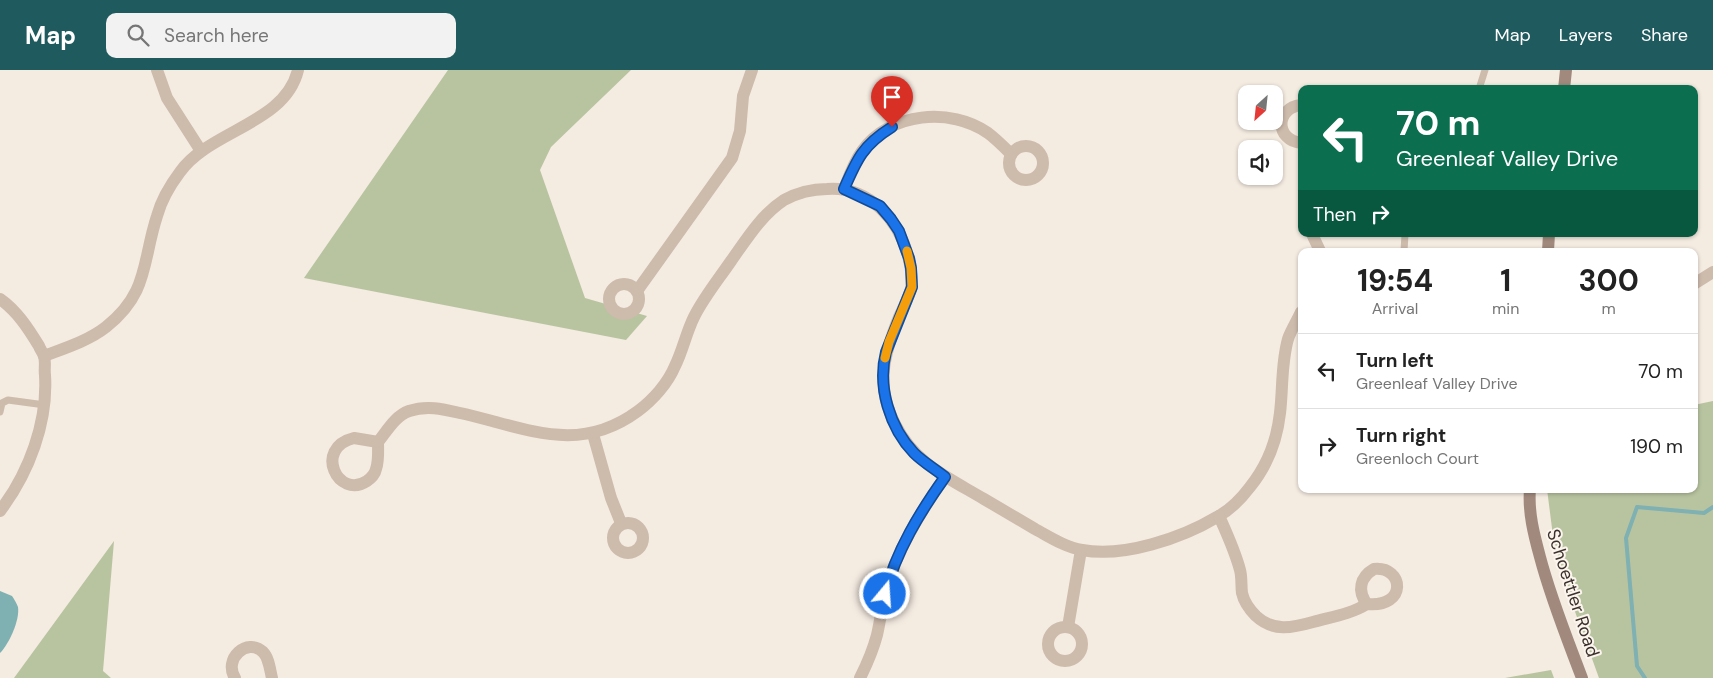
<!DOCTYPE html>
<style>
:root{--surface:#fff;--page:#f2f2f2;--text:#222;--muted:#767676;--line:#e0e0e0;--accent:#1f5a5e}
body{margin:0;font-family:"DM Sans",sans-serif;background:var(--page);color:var(--text);height:100vh;display:flex;flex-direction:column;font-size:19px;white-space:nowrap}
*{box-sizing:border-box;margin:0}
p{font-size:16px;color:var(--muted)}
.icon{flex:none;width:28px;height:28px;fill:none;stroke:currentColor;stroke-width:2;stroke-linecap:round;stroke-linejoin:round}
.map{position:relative;flex:1;overflow:hidden}
.panel{position:absolute;left:1298px;top:178px;width:400px;height:245px;display:flex;flex-direction:column;background:var(--surface);border-radius:10px;box-shadow:0 1px 4px #0004}
.panel>*{flex:none}
.hud{position:absolute;left:1298px;top:15px;width:400px;height:152px;border-radius:10px;box-shadow:0 1px 4px #0004;background:#0b6e4f;color:#fff;overflow:hidden}
.needle{width:32px;rotate:207deg}
.fabs{position:absolute;left:1238px;top:15px;display:grid;gap:10px}
.fabs a{display:grid;place-items:center;width:45px;height:45px;border-radius:10px;background:var(--surface);box-shadow:0 1px 4px #0004;font-size:25px}
.pin{position:absolute;display:grid;place-items:center;width:42px;height:42px;color:#fff;margin:-51px -21px;border-radius:50% 50% 50% 0;rotate:-45deg;box-shadow:0 0 5px #0007}
.pin .icon{rotate:45deg}
.me{position:absolute;width:55px;margin:-28px;rotate:18deg;stroke-linejoin:round;filter:drop-shadow(0 0 4px #0008)}
.turn{display:flex;align-items:center;gap:18px;height:105px;padding:0 15px;font-size:22px}
.turn .icon{width:65px;height:65px;stroke-width:2.5}
.turn b{display:block;font-size:35px;line-height:42px}
.then{display:flex;align-items:center;height:48px;padding:0 15px;background:#0003;gap:10px;font-size:19px}
.eta{display:flex;justify-content:space-evenly;align-items:center;height:85px;text-align:center}
.eta b{font-size:30px;font-weight:700;line-height:35px}
ul{padding:0;list-style:none}
li{display:flex;align-items:center;gap:15px;height:75px;padding:0 15px;border-top:1px solid var(--line)}
li div{flex:1}
li b{display:block;font-size:19px}
li em{font-style:normal}
header{display:flex;align-items:center;gap:30px;box-sizing:border-box;height:70px;padding:0 25px;background:var(--accent);color:#fff}
header strong{font-size:24px}
nav{display:flex;gap:28px;margin-inline-start:auto;font-size:18px}
.search{width:350px;height:45px;background:var(--page);display:flex;align-items:center;gap:12px;box-sizing:border-box;padding:0 18px;border-radius:10px;color:var(--muted);font-size:19px}
.map>svg:first-child{display:block}
.green{fill:#b8c4a0}
.water{fill:#7fb0b2}
.lines{fill:none;stroke-linecap:round;stroke-linejoin:round}
.stream{stroke:#7fb0b2;stroke-width:4}
.lane{stroke:#cdbbac;stroke-width:7}
.street{stroke:#cdbbac;stroke-width:12}
.secondary{stroke:#a18a7d;stroke-width:12}
.route-casing{stroke:#114b97;stroke-width:12}
.route{stroke:#1a73e8;stroke-width:9}
.slow{stroke:#f59e0b;stroke-width:9}
.labels{text-anchor:middle;dominant-baseline:central;stroke-width:4;stroke-linejoin:round;paint-order:stroke}
.street-label{font-size:18px;fill:#3b302b;stroke:#fbf5ee}
</style>
<header>
<strong>Map</strong>
<div class="search"><svg class="icon" aria-label="search" viewBox="0 0 24 24"><circle cx="10" cy="10" r="6"/><path d="M15 15l6 6"/></svg>Search here</div>
<nav><a>Map</a><a>Layers</a><a>Share</a></nav>
</header>
<div class="map">
<svg width="1713" height="608" viewBox="0 0 1713 608">
<rect width="100%" height="100%" fill="#f4ebe1"/>
<g class="green">
<path d="M448,0H631L551,77L540,100L585,228L647,246L626,270L304,208Z"/>
<path d="M1713,331V608H1599L1565,514L1553,466L1547,419H1694V335Z"/>
<path d="M114,471L103,601L111,608H14Z"/>
<path d="M1551,600L1554,608H1505Z"/>
</g>
<path class="water" d="M0,521L12,526C14,529 17,534 18,537C20,550 9,574 0,583Z"/>
<g class="lines">
<path class="stream" d="M1645,608L1637,596L1626,468L1637,437L1704,443L1713,437"/>
<g class="lane">
<path d="M1479,19L1485,0"/>
<path d="M1404,181L1405,164"/>
<path d="M0,342L2,333L8,330L45,335"/>
</g>
<g class="street">
<path d="M157,0L167,28L201,81"/>
<path d="M1301,35C1275,38 1275,70 1301,73"/>
<circle cx="1026" cy="93" r="17"/>
<path d="M844,119C849,106 854,92 862,81C890,42 951,37 988,63C996,69 1004,77 1011,84"/>
<path d="M1312,164L1320,181"/>
<path d="M1694,214L1713,202"/>
<circle cx="624" cy="229" r="15"/>
<path d="M637,221L732,88L740,61L743,26L752,0"/>
<path d="M0,229C17,241 28,258 39,276C40,279 43,283 44,286C46,292 44,299 45,305C48,352 29,403 0,441"/>
<path d="M44,286C65,278 88,271 106,257C149,223 142,192 157,146C161,131 171,114 180,102C210,60 285,54 298,0"/>
<path d="M593,364L611,428L621,453"/>
<path d="M354,368L378,372C378,381 379,391 376,399C375,405 371,408 367,411C338,430 313,378 354,368Z"/>
<path d="M378,372C387,361 395,346 409,341C427,335 443,339 460,343C525,357 577,386 638,341C653,330 668,313 675,296C683,280 686,263 694,247C704,227 718,210 731,191C746,170 761,145 784,130C797,123 812,119 827,119C870,116 900,151 909,190C911,199 913,210 911,219C908,229 903,238 899,247C884,284 875,316 895,354C915,394 947,407 984,429C1001,439 1018,449 1035,459C1050,467 1065,477 1082,480C1123,488 1182,468 1217,447C1230,440 1241,429 1250,417C1267,396 1277,370 1280,343C1283,318 1281,294 1288,269C1291,260 1297,251 1301,242"/>
<path d="M1219,446C1227,464 1235,481 1240,500C1242,507 1241,515 1242,523C1244,532 1249,539 1256,546C1273,562 1292,558 1313,552C1331,547 1351,544 1367,534"/>
<circle cx="628" cy="468" r="15"/>
<path d="M1374,499C1404,496 1408,538 1367,534C1357,521 1360,507 1374,499Z"/>
<circle cx="1065" cy="574" r="17"/>
<path d="M1068,557L1081,480"/>
<path d="M235,608C223,589 247,567 263,582C269,588 270,600 272,608"/>
<path d="M860,608C867,594 873,580 877,565C881,547 883,529 888,512C901,474 922,439 945,407"/>
</g>
<g class="secondary">
<path d="M1564,19L1566,0"/>
<path d="M1548,181L1549,164"/>
<path d="M1530,419C1528,442 1534,465 1540,487C1551,529 1567,568 1582,608"/>
</g>
</g>
<g class="lines">
<g class="route-casing">
<path id="route" d="M885,524C896,481 920,442 945,407C935,399 923,392 914,383C890,358 877,317 886,282L912,217L911,198L909,188L899,161L891,149L880,136L844,119C857,89 863,75 892,57"/>
</g>
<use href="#route" class="route"/>
<path class="slow" d="M885,288L889,272L912,217L911,198L907,181"/>
</g>
<g class="labels">
<g class="street-label">
<text transform="translate(1573 523) rotate(72)">Schoettler Road</text>
</g>
</g>
</svg>
<div class="fabs">
<a><svg class="needle" viewBox="-14 -14 28 28"><path d="M0-13l5 13h-10z" fill="#e53935"/><path d="M0 13l5-13h-10z" fill="#767676"/></svg></a>
<a><svg class="icon" aria-label="sound" viewBox="0 0 24 24"><path d="M4 9h4l5-4v14l-5-4H4zM17 9q2 3 0 6"/></svg></a>
</div>
<div class="pin" style="left:892px;top:57px;background:#d93025"><svg class="icon" aria-label="arrive" viewBox="0 0 24 24"><path d="M6 21V4h12l-3 4 3 4H6"/></svg></div>
<svg class="me" style="left:885px;top:524px" viewBox="-20 -20 40 40"><circle r="17" fill="#1a73e8" stroke="#fff" stroke-width="3"/><path d="M0-11L8 9 0 5-8 9z" fill="#fff"/></svg>
<div class="hud">
<div class="turn"><svg class="icon" aria-label="left" viewBox="0 0 24 24"><path d="M17 20v-9H6M10 6l-5 5 5 5"/></svg><div><b>70 m</b>Greenleaf Valley Drive</div></div>
<div class="then">Then<svg class="icon" aria-label="right" viewBox="0 0 24 24"><path d="M7 20v-9h11M14 6l5 5-5 5"/></svg></div>
</div>
<section class="panel">
<div class="eta">
<div><b>19:54</b><p>Arrival</p></div>
<div><b>1</b><p>min</p></div>
<div><b>300</b><p>m</p></div>
</div>
<ul>
<li><svg class="icon" aria-label="left" viewBox="0 0 24 24"><path d="M17 20v-9H6M10 6l-5 5 5 5"/></svg><div><b>Turn left</b><p>Greenleaf Valley Drive</p></div><em>70 m</em></li>
<li><svg class="icon" aria-label="right" viewBox="0 0 24 24"><path d="M7 20v-9h11M14 6l5 5-5 5"/></svg><div><b>Turn right</b><p>Greenloch Court</p></div><em>190 m</em></li>
</ul>
</section>
</div>
